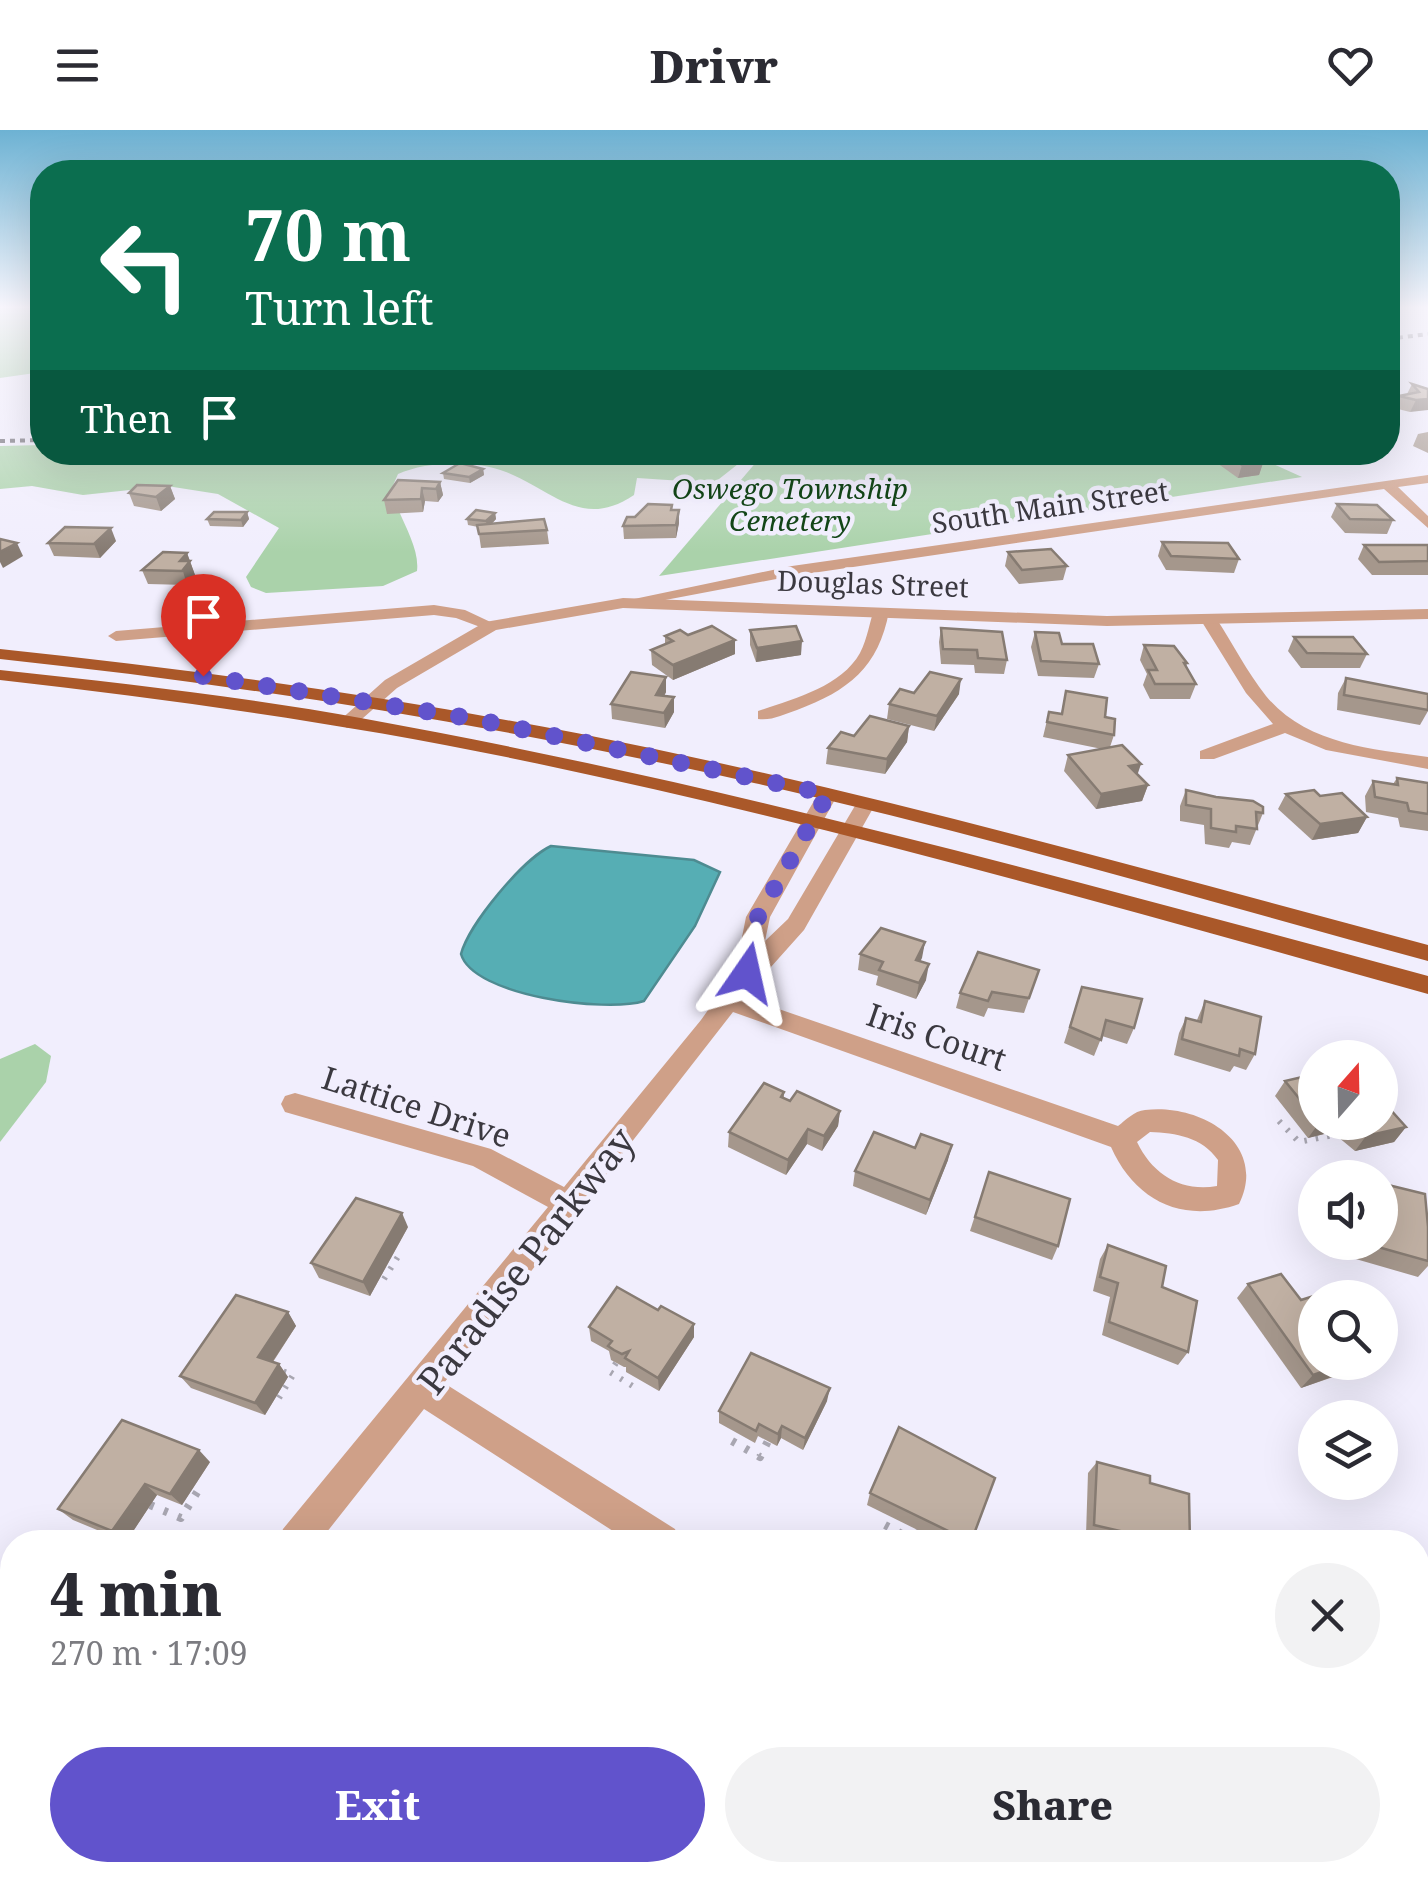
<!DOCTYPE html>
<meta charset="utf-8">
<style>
:root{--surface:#fff;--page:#f2f2f3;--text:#2b2b33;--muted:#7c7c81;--accent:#6153cc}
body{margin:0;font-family:"Noto Serif",serif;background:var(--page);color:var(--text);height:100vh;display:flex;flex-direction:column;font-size:38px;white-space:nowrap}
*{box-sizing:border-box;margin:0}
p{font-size:32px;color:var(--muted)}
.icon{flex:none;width:55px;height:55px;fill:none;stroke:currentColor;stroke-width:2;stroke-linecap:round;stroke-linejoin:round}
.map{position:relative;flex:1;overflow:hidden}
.sheet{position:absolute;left:0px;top:1400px;width:1430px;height:352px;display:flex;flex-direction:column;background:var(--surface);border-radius:40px 40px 0 0;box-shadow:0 10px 40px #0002}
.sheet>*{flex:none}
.top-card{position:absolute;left:30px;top:30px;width:1370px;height:305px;border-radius:40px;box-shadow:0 10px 40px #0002;background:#0b6e4f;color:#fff;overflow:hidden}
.needle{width:65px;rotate:20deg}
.fabs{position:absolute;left:1298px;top:910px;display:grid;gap:20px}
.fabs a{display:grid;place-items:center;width:100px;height:100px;border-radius:50%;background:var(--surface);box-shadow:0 10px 40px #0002;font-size:50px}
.pin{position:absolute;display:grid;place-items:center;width:85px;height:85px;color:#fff;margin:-102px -42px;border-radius:50% 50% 50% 0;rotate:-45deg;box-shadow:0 0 10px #0007}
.pin .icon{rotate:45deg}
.me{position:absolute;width:110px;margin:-55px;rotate:11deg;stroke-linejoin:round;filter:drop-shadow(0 0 8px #0008)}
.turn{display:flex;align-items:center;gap:35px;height:210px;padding:0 50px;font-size:45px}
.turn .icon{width:130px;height:130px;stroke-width:2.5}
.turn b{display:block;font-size:70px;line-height:85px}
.then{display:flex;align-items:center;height:95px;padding:0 50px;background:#0003;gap:20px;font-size:38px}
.round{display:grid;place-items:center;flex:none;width:105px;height:105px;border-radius:52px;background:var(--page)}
.headline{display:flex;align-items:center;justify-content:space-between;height:170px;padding:0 50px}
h1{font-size:60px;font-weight:800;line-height:75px}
.action{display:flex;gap:20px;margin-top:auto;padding:20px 50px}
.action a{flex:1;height:115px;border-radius:60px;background:var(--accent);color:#fff;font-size:40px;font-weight:800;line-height:115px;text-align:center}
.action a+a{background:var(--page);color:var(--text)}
header{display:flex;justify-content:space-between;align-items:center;height:130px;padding:0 50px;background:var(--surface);font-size:45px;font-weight:800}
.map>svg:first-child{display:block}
.green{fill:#aad2aa}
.water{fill:#56aeb4;stroke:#4e8b91;stroke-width:2.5}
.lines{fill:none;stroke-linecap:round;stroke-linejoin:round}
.path-far1{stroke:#a8a6b1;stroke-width:6;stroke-dasharray:2.5 9;stroke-linecap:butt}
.path{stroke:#a8a6b1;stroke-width:8;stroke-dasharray:4 11;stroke-linecap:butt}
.minor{fill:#cfa088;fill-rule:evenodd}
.tertiary{fill:#cfa088;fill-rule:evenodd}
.primary{fill:#aa5829;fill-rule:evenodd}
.rail{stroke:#625f68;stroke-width:4;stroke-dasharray:5 5;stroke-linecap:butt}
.wall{fill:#a5978c}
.shaded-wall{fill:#867b72}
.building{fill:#c0b0a3;stroke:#867b72;stroke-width:2.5}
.route{stroke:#6153cc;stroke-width:18;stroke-dasharray:0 32.4}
.labels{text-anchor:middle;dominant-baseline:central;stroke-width:9;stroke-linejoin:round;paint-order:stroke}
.far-park-label{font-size:28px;font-style:italic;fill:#134618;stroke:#f1eefd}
.far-street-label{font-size:28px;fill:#3b3940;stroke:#f1eefd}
.street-label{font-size:32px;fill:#3b3940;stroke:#f1eefd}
.near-street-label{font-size:38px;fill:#3b3940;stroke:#f1eefd}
</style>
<header><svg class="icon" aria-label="menu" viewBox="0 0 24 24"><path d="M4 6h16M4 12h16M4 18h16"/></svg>Drivr<svg class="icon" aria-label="heart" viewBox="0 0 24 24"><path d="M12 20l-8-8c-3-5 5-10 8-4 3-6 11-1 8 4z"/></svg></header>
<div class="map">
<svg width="1428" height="1752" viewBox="0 0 1428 1752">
<rect width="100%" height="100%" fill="#f1eefd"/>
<g class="green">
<path d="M0,177H42V242L0,248Z"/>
<path d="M42,315V322L752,323L714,353L637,348L634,365C582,400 554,361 506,342C475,330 428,331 398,344L391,360C399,388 420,416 417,441L383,456L266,463L251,457L246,447L279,398L218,364L167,356L83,365L32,356L0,359V316Z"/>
<path d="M1247,322L1302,347L659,446L764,323Z"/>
<path d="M35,914L51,926L46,952L0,1012V929Z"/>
</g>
<path class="water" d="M551,716L694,730L720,742L695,796L644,871C606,883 473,866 461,824C469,794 523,729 551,716Z"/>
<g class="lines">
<g class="path-far1">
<path d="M1279,991L1299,1012L1334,1005"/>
<path d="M384,1149L399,1125L392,1122"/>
<path d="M616,1233L610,1242L639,1260"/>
<path d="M279,1268L293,1245L282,1241"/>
</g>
<g class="path">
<path d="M732,1311L760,1327L768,1311"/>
<path d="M150,1375L181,1388L201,1356"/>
<path d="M885,1395L915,1411L920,1399"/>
<path d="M255,1752L258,1740"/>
</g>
<g class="minor">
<path d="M1428,345V353L1398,357L1428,386V398L1384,359L792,446L623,478L615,473L792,436Z"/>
<path d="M434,475L465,480L499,496L491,501L456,488L434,485L116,511L108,506L116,501Z"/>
<path d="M875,478L889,481C879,537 848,561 797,580C784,584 772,591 758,589V581C793,569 841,557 860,523C868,508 869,492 875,478Z"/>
<path d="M1204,488H1216C1233,514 1247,542 1266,566C1306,614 1370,619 1428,627V639L1326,620L1285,603L1214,629H1200V621L1273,594L1246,563L1202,492Z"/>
<path d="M828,658L838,664L770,787L765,811L788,789L859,669H873L876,673L804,800L744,867L1118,996C1126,990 1134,981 1145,980C1200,973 1269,1013 1239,1074C1183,1094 1135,1071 1111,1017L733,882L444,1253L675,1399L680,1412H630L424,1279L319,1412H278L283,1399L548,1077L473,1036L285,982L281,974L285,966L295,963L491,1019L564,1057L701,890L735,842L746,787L818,664ZM1150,1002C1176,1003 1202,1007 1218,1030L1217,1056C1181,1062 1153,1045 1137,1012Z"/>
<path d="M82,1740H126L121,1752H77Z"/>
<path d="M1045,1740H1091L1096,1752H1050Z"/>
<path d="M1179,1740H1234L1229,1752H1174Z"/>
</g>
<path class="tertiary" d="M623,468L1107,486L1428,479V489L1107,496L623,478L496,500L397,558L354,596L347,598L338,592L385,550L485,492Z"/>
<g class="primary">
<path d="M0,519C218,542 435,573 650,618C912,673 1170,746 1428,815V831C1204,770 981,704 754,653C505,597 254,556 0,529Z"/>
<path d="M0,540C122,553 245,567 366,589C725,654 1076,751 1428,846V864C1135,782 842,698 544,635C364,596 183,571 0,550Z"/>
</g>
<g class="rail">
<path d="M1388,209L1428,204"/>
<path d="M0,311L42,310"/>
</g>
</g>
<g class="wall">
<path d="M1412,254L1428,259L1410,282L1394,278L1399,266L1407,264Z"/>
<path d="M1428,302V323L1413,316L1418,304Z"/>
<path d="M1212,322H1248L1263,333L1259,345L1238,348L1210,328Z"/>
<path d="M483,339L484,345L470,353L444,349L443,343Z"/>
<path d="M440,352L443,365L438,372L425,371L423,382L387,384L384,370Z"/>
<path d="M170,356L175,369L161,381L134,376L129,363Z"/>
<path d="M1337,374L1393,390L1387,404L1345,403L1331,387Z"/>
<path d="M672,380L679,393L676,408L624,409L623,396L635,387Z"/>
<path d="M247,382L249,389L243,397L210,396L207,389Z"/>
<path d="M495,383L496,389L492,394L547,400L549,414L481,418L478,397L468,395L467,389Z"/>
<path d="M116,411L100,428L54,426L48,413Z"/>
<path d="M1162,412L1239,429L1234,443L1166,440L1158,426Z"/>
<path d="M1364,415H1428V445H1372L1358,429Z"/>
<path d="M1008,422L1067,436L1063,450L1019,454L1005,436Z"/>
<path d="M187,423L195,445L187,455L148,454L142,440Z"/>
<path d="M941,498L1007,530L1004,544L975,543L974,535L941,534L939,512Z"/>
<path d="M750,500L801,525L756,532L750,515Z"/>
<path d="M1035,502L1062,514L1099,534L1094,548L1038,546L1031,517Z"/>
<path d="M688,505L735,510V524L673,550L652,535L651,520L665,514V506Z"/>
<path d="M1294,507L1367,524L1360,538H1301L1288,521Z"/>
<path d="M1144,515L1187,533L1186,537L1196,554L1190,569H1150L1143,555L1147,544L1140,530Z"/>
<path d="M666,547V562L664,566L674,582L665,598L612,589L611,574Z"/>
<path d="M1346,548L1428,564V581L1420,595L1337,580L1338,563Z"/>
<path d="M1066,561L1105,587L1114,605L1110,617L1148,655L1142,671L1096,679L1064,641L1068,625L1102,619L1043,607L1049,582L1061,584Z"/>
<path d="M914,563L959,564L934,601L887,589L889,574Z"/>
<path d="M909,596L907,612L885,644L826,634L828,618L854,606Z"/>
<path d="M1397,648L1428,653V701L1400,697L1398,688L1366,682L1365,666L1373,651L1393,654Z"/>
<path d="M1186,660L1263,683L1250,715L1232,712L1229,718L1205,714L1204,695L1180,691V676Z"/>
<path d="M1286,664L1320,666L1367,687L1358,703L1312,710L1278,679Z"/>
<path d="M925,812L920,832L926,850L916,869L876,855L878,846L858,840L860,824Z"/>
<path d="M1039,840L1024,883L988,878L984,887L956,878L960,863Z"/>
<path d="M1205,871L1255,924L1246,940L1234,936L1230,942L1174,925L1179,903L1186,888L1197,890Z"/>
<path d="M1077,872L1134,898L1127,914L1102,906L1094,926L1064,913Z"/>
<path d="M1315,944V992H1380L1406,997L1394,1012L1355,1021L1332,1002L1308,1008L1275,966L1285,951Z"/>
<path d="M784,962V968L790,971L840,981L838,996L822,1021L807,1014L786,1045L728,1017L729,1002Z"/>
<path d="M948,1030L926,1085L853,1056L855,1041Z"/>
<path d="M989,1042L1058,1116L1052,1130L970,1101Z"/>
<path d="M408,1097L370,1166L319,1148L311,1133Z"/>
<path d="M1428,1097V1136L1418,1147L1335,1123L1334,1112H1380Z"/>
<path d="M1108,1115L1162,1157L1188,1222L1178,1235L1102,1205L1110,1167L1093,1161L1100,1129Z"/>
<path d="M1248,1154L1301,1170L1371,1234L1301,1258L1237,1168Z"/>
<path d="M658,1180L694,1194V1207L659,1261L626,1242V1237H624L611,1230L609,1221L591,1211L589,1197Z"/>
<path d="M288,1182L296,1196L273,1232L279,1234L288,1247L265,1285L191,1258L180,1246Z"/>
<path d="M827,1271L803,1320L781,1308L777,1316L758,1306L755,1313L719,1293V1281Z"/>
<path d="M210,1332L182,1375L157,1365L126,1412L73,1390L58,1379Z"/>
<path d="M1097,1332L1150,1353L1190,1412H1111L1086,1405L1088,1343Z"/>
<path d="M870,1363L971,1412H942L867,1375Z"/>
<path d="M1418,1645L1428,1646V1752H1413L1410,1740H1418Z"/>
<path d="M256,1740H417L415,1752H298L299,1748L270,1744Z"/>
</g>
<g class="shaded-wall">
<path d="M1428,269V280L1410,282L1416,270Z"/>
<path d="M1354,322H1372L1371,325L1352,327Z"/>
<path d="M1263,333L1259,345L1238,348L1242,335Z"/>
<path d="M483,339L484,345L470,353L469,347Z"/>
<path d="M440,352L443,365L438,372L436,359Z"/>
<path d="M170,356L175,369L161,381L156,367Z"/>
<path d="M422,358L425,371L423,382L421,369Z"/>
<path d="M679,380V393L676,408V395Z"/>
<path d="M247,382L249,389L243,397L241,390Z"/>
<path d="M495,383L496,389L487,398L486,391Z"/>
<path d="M111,398L116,411L100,428L94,414Z"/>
<path d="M17,413L23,426L3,438L0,432V422Z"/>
<path d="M187,423L195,445L187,455L180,431Z"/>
<path d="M735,510V524L673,550V535Z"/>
<path d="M802,511L801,525L756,532L757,518Z"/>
<path d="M666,547V562L657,580L656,565Z"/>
<path d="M961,549L959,564L934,601L937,586Z"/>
<path d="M674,567V582L665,598L664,583Z"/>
<path d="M909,596L907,612L885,644L887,629Z"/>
<path d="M1141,634L1136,649L1129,636Z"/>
<path d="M1148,655L1142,671L1096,679L1101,664Z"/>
<path d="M1367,687L1358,703L1312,710L1320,694Z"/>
<path d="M925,812L922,828L913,846L916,830Z"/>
<path d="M929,834L926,850L916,869L919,853Z"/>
<path d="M840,981L838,996L822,1021L824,1006Z"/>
<path d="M1339,992L1332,1002L1308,1008L1319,993Z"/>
<path d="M1406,997L1394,1012L1355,1021L1366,1006Z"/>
<path d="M808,999L807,1014L786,1045L788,1030Z"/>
<path d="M952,1015L948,1030L926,1085L930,1070Z"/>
<path d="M402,1083L408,1097L370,1166L363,1152Z"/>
<path d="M288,1182L296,1196L267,1240L258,1227Z"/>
<path d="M694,1194V1207L659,1261L658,1248Z"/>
<path d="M1351,1232H1373L1301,1258L1313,1245Z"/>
<path d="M279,1234L288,1247L265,1285L255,1273Z"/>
<path d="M830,1258L827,1271L803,1320L805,1308Z"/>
<path d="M782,1296L781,1308L777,1316L778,1304Z"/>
<path d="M199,1320L210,1332L182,1375L170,1364Z"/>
<path d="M145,1354L157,1365L126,1412L112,1401Z"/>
<path d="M12,1526V1558L0,1576V1543Z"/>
<path d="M404,1740H417L415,1752H401Z"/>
</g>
<g class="building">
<path d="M1412,254L1428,259V269L1416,270L1399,266L1419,262Z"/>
<path d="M1224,322H1248L1263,333L1242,335Z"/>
<path d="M460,333L483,339L469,347L443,343Z"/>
<path d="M398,350L440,352L436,359L422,358L421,369L384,370Z"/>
<path d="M137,355L170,356L156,367L129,363Z"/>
<path d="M648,374L672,375L671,380H679L676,395L623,396L627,387H635Z"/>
<path d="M1337,374L1377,375L1393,390L1350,389Z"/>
<path d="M476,380L495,383L486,391L467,389Z"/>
<path d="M214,382H247L241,390L207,389Z"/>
<path d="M544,389L547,400L479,404L477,395Z"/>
<path d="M65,397L111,398L94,414L48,413Z"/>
<path d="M0,409L17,413L0,422Z"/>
<path d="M1162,412L1228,413L1239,429L1171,426Z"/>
<path d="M1364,415H1428V431L1379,432Z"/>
<path d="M1051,419L1067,436L1022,440L1008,422Z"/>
<path d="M163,422L187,423L180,431H190L182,441L142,440Z"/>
<path d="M712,496L735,510L673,535L651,520L673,511L665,506L680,500L688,505Z"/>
<path d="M796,496L802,511L757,518L750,500Z"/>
<path d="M941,498L1002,502L1007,530L978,528L977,520L943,519Z"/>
<path d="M1035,502L1059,503L1062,514H1093L1099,534L1041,531Z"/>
<path d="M1294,507H1353L1367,524L1307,523Z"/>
<path d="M1144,515L1174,516L1187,533H1184L1196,554H1155L1148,540H1157Z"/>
<path d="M631,542L666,547L656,565L674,567L664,583L611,574Z"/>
<path d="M930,542L961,549L937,586L889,574L900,559L914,563Z"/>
<path d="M1346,548L1428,564V580L1344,565Z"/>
<path d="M1066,561L1107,568L1105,587L1115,589L1114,605L1047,592L1049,582L1062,584Z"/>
<path d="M870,586L909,596L887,629L828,618L841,602L854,606Z"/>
<path d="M1122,615L1141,634L1129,636L1148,655L1101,664L1068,625Z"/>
<path d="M1397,648L1428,653V684L1409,681L1407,673L1375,667L1373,651L1398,655Z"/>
<path d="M1186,660L1216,667L1253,671L1263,677V683L1256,682L1257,699L1236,696V702L1211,698V679L1186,675Z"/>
<path d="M1314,660L1320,666L1342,663L1367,687L1320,694L1286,664Z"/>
<path d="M881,798L925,812L916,830L929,834L919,853L879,840L883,832L860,824Z"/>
<path d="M978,822L1039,840L1029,868L992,862L988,871L960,863Z"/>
<path d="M1082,857L1142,869L1134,898L1106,890L1101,910L1070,897Z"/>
<path d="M1205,871L1261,887L1255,924L1240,919L1239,926L1182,909L1186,888L1201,892Z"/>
<path d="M1315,944V988L1285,951Z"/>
<path d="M764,953L784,962L781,967L790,971L797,961L840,981L824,1006L808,999L788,1030L729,1002Z"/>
<path d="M1380,968L1406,997L1366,1006L1350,992H1380Z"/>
<path d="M874,1002L915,1018L921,1004L952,1015L930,1070L855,1041Z"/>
<path d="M989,1042L1070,1069L1058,1116L975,1087Z"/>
<path d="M1380,1053L1425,1064L1428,1097V1131L1360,1112H1380Z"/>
<path d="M356,1068L402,1083L363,1152L311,1133Z"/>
<path d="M1108,1115L1166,1136L1162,1157L1197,1171L1188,1222L1109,1192L1118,1153L1100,1147Z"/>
<path d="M1281,1144L1301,1170L1317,1165L1319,1168H1315V1232H1351L1313,1245L1248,1154Z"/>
<path d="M617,1157L658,1180L661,1176L694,1194L658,1248L625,1228L629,1221L622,1224L614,1220L608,1216L612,1211L589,1197Z"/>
<path d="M236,1165L288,1182L258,1227L279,1234L255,1273L180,1246Z"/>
<path d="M751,1223L830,1258L805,1308L782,1296L778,1304L759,1294L756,1301L719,1281Z"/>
<path d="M122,1290L199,1320L170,1364L145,1354L112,1401L58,1379Z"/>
<path d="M899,1297L995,1348L971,1412L870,1363Z"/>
<path d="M1097,1332L1150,1346V1353L1189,1364L1190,1412H1126L1120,1411V1401L1094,1395Z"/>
<path d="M0,1442L12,1448V1527L0,1543Z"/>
<path d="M1418,1645L1428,1646V1710L1418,1709Z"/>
<path d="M262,1740H404L401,1752H298L300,1744Z"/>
</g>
<linearGradient id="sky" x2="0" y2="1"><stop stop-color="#6db2d3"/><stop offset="0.42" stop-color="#f9f7fe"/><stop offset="1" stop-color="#f9f7fe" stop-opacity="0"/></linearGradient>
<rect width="1428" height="422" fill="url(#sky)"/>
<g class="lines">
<path class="route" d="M203,546L469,588L828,664L758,787L747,843"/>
</g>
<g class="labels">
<g class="far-park-label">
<text x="790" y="358">Oswego Township<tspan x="790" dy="32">Cemetery</tspan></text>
</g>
<g class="far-street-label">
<text transform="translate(1050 376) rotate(-8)">South Main Street</text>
<text transform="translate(873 453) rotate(2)">Douglas Street</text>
</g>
<g class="street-label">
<text transform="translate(937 906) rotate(19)">Iris Court</text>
<text transform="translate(417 976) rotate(18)">Lattice Drive</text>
</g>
<g class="near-street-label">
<text transform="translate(525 1130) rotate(-52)">Paradise Parkway</text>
</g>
</g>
</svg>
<div class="fabs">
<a><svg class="needle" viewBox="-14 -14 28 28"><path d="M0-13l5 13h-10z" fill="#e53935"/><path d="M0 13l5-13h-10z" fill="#7c7c81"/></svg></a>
<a><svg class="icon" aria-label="sound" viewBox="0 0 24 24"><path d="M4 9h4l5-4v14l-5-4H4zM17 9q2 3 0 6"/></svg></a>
<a><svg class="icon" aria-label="search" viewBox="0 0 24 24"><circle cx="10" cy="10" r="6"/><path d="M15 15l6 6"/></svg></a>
<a><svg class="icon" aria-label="layers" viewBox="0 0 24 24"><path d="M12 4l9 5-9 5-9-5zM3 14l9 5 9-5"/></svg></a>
</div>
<div class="pin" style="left:203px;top:546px;background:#d93025"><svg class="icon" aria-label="arrive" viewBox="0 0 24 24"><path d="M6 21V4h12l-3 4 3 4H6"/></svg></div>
<svg class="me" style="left:747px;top:843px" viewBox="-20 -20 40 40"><path d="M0-17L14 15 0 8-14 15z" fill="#6153cc" stroke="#fff" stroke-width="4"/></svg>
<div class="top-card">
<div class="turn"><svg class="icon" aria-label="left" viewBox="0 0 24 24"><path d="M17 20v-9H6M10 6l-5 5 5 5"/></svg><div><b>70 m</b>Turn left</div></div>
<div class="then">Then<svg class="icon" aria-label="arrive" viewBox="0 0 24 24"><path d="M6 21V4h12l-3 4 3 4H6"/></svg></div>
</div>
<section class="sheet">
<div class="headline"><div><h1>4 min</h1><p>270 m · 17:09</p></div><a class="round"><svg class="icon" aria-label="close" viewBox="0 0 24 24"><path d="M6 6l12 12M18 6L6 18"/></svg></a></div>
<div class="action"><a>Exit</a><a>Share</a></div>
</section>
</div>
